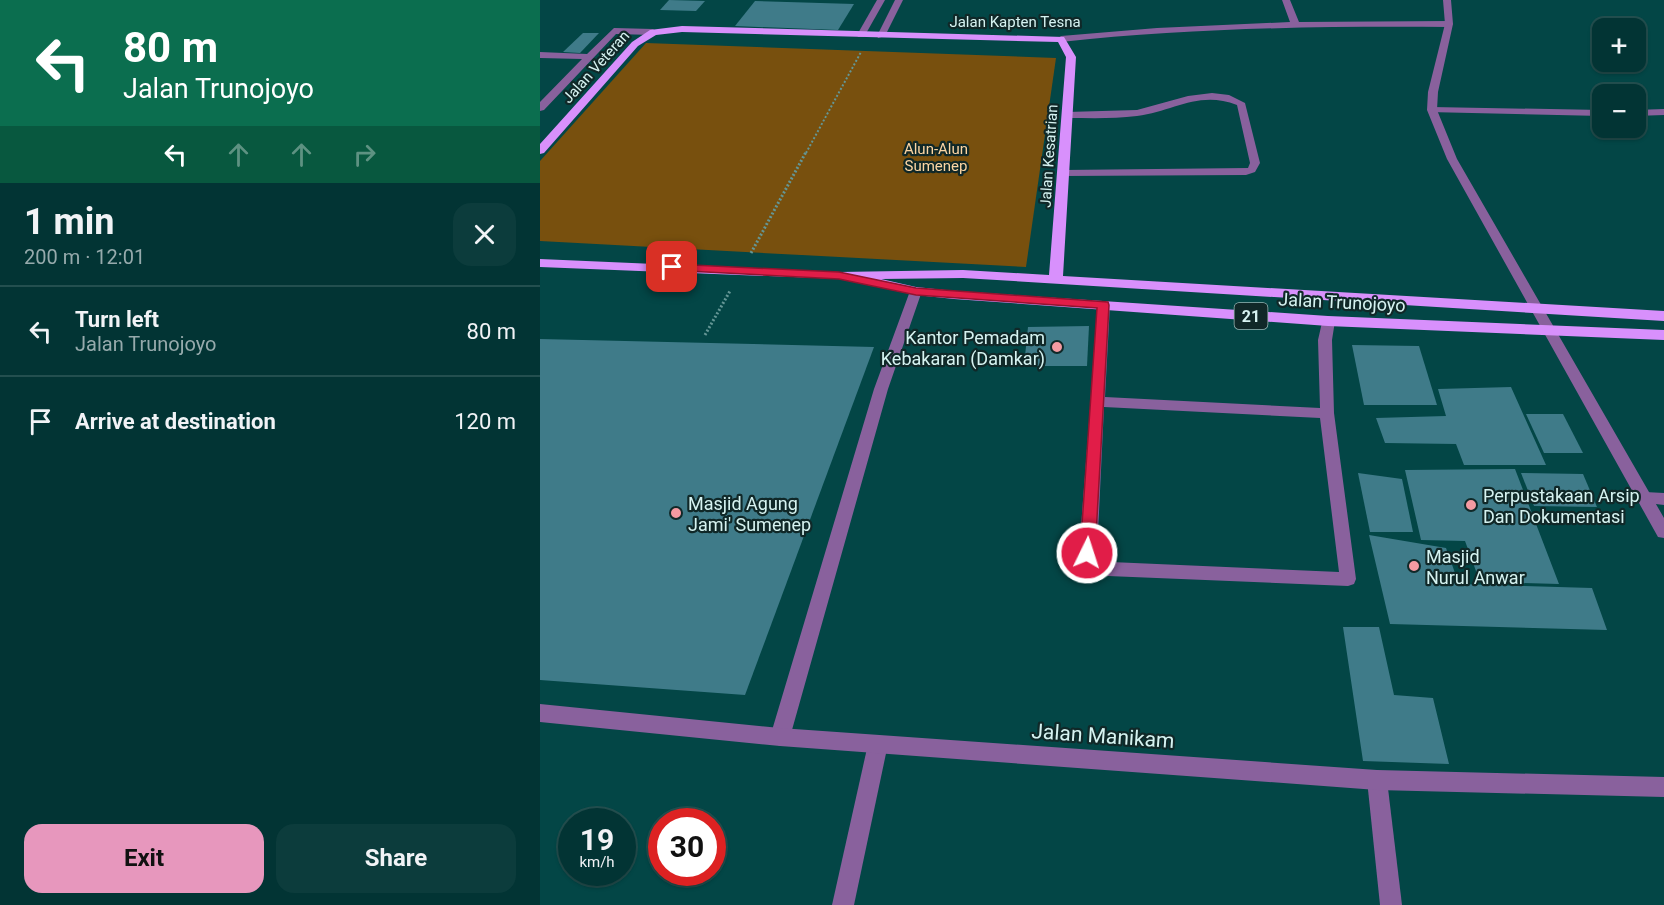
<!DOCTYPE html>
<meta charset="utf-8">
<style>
:root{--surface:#023434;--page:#0c3c3c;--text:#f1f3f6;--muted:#96aaac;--line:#234f4f;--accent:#e797bd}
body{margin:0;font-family:Roboto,sans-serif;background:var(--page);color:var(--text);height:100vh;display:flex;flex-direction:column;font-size:22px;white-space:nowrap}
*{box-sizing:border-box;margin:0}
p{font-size:20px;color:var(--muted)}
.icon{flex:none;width:33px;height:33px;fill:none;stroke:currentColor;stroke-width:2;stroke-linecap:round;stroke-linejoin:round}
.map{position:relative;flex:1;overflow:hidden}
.side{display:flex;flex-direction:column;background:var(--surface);width:540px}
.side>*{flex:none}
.hud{background:#0b6e4f;color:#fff;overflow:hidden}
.buttons{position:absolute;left:1052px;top:18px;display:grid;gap:12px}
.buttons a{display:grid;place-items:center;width:54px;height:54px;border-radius:12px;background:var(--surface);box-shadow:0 2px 4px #0004,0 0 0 2px var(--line);font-size:30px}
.speed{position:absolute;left:18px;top:808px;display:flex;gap:12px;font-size:30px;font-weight:700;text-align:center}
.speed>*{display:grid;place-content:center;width:78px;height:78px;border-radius:50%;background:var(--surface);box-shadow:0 2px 4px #0004,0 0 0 2px var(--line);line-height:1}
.speed small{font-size:15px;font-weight:400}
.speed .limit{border:9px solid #d22;background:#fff;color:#111}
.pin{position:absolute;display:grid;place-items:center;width:51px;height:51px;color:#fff;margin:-26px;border-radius:12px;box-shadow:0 3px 9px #0006}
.me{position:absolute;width:66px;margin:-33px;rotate:4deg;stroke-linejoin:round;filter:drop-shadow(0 0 4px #0008)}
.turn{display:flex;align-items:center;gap:21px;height:126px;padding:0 24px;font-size:27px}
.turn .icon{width:78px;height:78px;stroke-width:2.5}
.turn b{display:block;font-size:42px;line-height:51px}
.lanes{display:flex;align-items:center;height:57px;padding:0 24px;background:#0003;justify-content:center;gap:30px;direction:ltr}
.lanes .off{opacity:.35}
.round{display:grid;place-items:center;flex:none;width:63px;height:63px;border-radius:18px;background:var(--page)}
.overview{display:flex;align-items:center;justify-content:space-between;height:102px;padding:0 24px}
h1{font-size:36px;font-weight:700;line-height:45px}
.action{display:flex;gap:12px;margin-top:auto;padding:12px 24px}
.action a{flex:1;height:69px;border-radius:18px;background:var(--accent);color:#111;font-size:24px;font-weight:700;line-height:69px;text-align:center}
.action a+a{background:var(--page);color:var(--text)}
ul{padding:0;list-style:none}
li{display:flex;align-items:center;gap:18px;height:90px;padding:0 24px;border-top:2px solid var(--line)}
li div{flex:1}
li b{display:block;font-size:22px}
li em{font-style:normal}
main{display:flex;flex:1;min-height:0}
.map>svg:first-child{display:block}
.green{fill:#78500e}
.building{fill:#3f7b89}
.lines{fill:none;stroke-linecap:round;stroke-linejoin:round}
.path-far1{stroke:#649695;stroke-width:2;stroke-dasharray:2 2;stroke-linecap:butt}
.path{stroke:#649695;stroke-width:3;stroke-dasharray:2 2;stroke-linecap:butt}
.service{fill:#89619d;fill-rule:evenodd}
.minor{fill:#89619d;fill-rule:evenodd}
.tertiary{fill:#89619d;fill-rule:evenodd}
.trunk{fill:#d890fc;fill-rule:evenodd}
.route{fill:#e11d48;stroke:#92132f;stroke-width:1.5}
.poi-dot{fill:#f49aa2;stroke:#102828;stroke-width:2}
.labels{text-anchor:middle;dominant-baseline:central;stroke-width:4.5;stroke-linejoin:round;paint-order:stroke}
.far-street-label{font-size:15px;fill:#d6f3f1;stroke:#102828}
.far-park-label{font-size:15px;fill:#fcd5a3;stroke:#102828}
.shield{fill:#102828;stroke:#9bb6b5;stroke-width:1.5}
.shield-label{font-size:16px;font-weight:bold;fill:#d6f3f1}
.street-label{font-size:18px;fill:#d6f3f1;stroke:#102828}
.poi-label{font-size:18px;fill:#d6f3f1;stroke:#102828;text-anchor:start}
.near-street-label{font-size:21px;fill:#d6f3f1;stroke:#102828}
</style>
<main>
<section class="side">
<div class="hud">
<div class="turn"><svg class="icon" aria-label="left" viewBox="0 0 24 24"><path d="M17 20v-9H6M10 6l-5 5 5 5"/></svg><div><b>80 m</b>Jalan Trunojoyo</div></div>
<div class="lanes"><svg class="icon" aria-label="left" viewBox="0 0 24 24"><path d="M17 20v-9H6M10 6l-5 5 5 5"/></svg><svg class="icon off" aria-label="ahead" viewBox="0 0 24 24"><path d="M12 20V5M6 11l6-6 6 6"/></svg><svg class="icon off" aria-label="ahead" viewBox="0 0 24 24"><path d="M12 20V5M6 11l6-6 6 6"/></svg><svg class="icon off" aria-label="right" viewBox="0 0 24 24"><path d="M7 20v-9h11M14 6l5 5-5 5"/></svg></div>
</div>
<div class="overview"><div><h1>1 min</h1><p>200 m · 12:01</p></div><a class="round"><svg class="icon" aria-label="close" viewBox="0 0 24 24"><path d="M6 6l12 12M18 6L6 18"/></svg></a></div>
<ul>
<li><svg class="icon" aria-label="left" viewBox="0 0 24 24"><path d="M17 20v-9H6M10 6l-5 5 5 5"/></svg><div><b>Turn left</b><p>Jalan Trunojoyo</p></div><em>80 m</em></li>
<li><svg class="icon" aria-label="arrive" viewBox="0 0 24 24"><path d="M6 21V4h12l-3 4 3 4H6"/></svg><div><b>Arrive at destination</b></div><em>120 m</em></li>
</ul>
<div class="action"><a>Exit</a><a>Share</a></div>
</section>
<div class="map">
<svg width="1124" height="905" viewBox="0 0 1124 905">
<rect width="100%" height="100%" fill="#034646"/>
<path class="green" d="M106,43L516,58L486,267L0,241V161Z"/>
<g class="building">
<path d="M129,0L165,1L156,11L120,10Z"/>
<path d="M215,1L314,4L298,30L195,26Z"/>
<path d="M43,33H59L40,53L23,52Z"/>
<path d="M549,326L547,366H484L488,327Z"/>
<path d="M0,339L334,347L205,695L0,680Z"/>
<path d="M812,345L879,346L897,405H824Z"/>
<path d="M971,387L1006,465H924L916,444L845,443L836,418L906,416L898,389Z"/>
<path d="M986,414H1023L1043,453H1004Z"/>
<path d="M975,469L1019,584L940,582L925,541L881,540L865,470Z"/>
<path d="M818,473L862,479L873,532H830Z"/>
<path d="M981,473L1043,474L1057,507L994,506Z"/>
<path d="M829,535L906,548L919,584L1052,588L1067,630L850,624Z"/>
<path d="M803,627H839L854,695L893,698L909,764L823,761Z"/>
</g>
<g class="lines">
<path class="path-far1" d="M266,153L321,52"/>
<g class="path">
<path d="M211,253L266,152"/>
<path d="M165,335L190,291"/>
</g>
<path class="service" d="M672,93L689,95L705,103L720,163L715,172L706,175L523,176L518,173L523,170L708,168L710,163L697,105C659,90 634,111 597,116C574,119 550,118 527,118L522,115L527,112L597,110L648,96Z"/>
<g class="minor">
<path d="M742,0H750L759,22L909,21L913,24L909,27C779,26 650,28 521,42L517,39L521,36L617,28L750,22Z"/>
<path d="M74,28L113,29L117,32L113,35L76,34L4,110L0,111V102L42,59L0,58V52L47,54Z"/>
<path d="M892,107L1062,110V116L888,112V108Z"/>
<path d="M1124,109V115L1095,116V110Z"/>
<path d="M376,287L382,291L348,389L250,737L247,743L240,746L233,743L230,737L334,389L370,291Z"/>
<path d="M564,301L570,305L565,397L780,408L778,340L783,318H793L795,321L792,340L794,413L816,579L814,584L808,586L568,576L545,564L539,553L558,305ZM564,407L780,418L799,572L571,562L557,554Z"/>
<path d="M1105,492L1124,493V505L1099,502L1097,498L1099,494Z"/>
<path d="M338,735L345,738L348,744L314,905H292L328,744L331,738Z"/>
<path d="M837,770L844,773L847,780L862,905H840L827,780L830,773Z"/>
</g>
<g class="tertiary">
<path d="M337,0H345L324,37H318L317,35Z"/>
<path d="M355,0H363L345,36L338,38L337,36Z"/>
<path d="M903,0H911L913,24L898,92L897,110L917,159L1124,518V538L1118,537L907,159L887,110L888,92L905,24Z"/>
<path d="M0,704L240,728L837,770L1124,777V797L837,790L240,746L0,722Z"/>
</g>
<path class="trunk" d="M142,26L524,37L536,57L523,276L1124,311V321L423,278L341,279L376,287L414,291L788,316L1124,330V340L788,326L414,299L376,295L333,286L328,285V280L0,267V259L299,272L423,270L509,275L526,57L518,42L142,32L116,35L98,46L4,153L0,154V144L92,42L110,30Z"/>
</g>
<path class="route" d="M132,264L299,272L376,288L568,302L569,305L555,553L553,557H542L540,553L557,308L376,295L299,279L128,270L126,267Z"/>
<g class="poi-dot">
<circle cx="517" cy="347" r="6"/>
<circle cx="931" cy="505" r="6"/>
<circle cx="136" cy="513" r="6"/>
<circle cx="874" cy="566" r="6"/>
</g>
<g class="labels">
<g class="far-street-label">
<text x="475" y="22">Jalan Kapten Tesna</text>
<text transform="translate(56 67) rotate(-48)">Jalan Veteran</text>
<text transform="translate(509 156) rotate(-86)">Jalan Kesatrian</text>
</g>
<g class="far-park-label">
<text x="396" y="149">Alun-Alun<tspan x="396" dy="17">Sumenep</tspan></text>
</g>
<rect class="shield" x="694.5" y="303" width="33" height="26" rx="4.5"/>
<g class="shield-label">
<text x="711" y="316">21</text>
</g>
<g class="street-label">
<text transform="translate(802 302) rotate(3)">Jalan Trunojoyo</text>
</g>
<g class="poi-label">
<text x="505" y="337" text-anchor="end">Kantor Pemadam<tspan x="505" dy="21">Kebakaran (Damkar)</tspan></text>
<text x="943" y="495">Perpustakaan Arsip<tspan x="943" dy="21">Dan Dokumentasi</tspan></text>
<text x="148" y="503">Masjid Agung<tspan x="148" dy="21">Jami' Sumenep</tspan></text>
<text x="886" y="556">Masjid<tspan x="886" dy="21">Nurul Anwar</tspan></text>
</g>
<g class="near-street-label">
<text transform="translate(563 736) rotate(4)">Jalan Manikam</text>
</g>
</g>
</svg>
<div class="buttons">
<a>+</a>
<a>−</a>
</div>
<div class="speed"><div>19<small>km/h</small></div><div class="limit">30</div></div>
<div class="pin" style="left:132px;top:267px;background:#d93025"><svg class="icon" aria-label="arrive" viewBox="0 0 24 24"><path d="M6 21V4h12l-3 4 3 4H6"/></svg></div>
<svg class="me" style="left:547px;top:553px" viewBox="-20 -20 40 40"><circle r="17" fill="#e11d48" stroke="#fff" stroke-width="3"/><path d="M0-11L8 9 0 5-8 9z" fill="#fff"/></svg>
</div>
</main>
